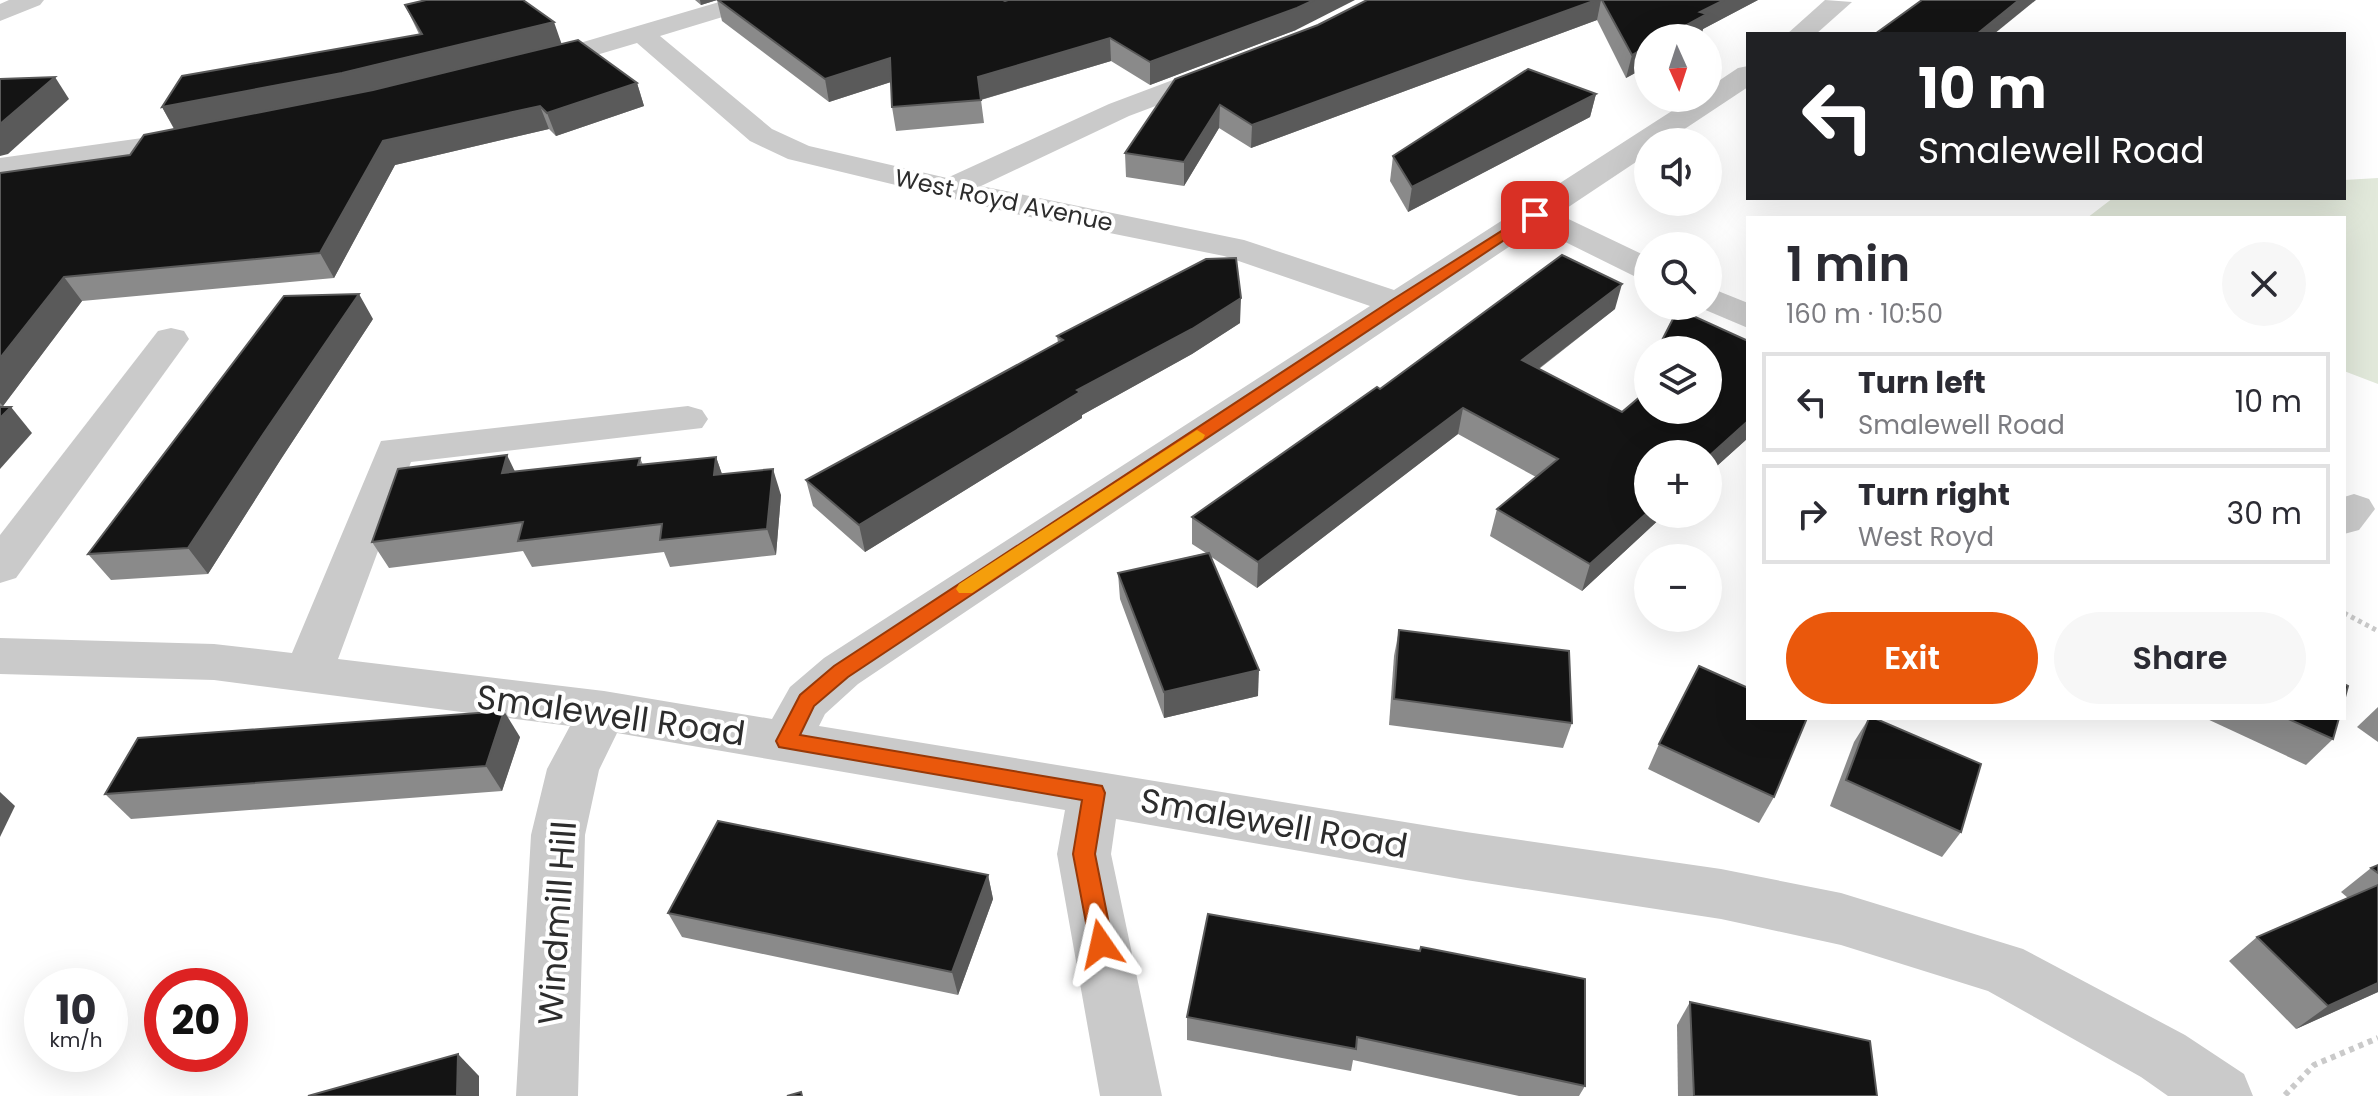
<!DOCTYPE html>
<meta charset="utf-8">
<style>
:root{--surface:#fff;--page:#f7f7f7;--text:#2b2b33;--muted:#7c7c81;--line:#e1e1e2;--accent:#ea580c}
body{margin:0;font-family:Poppins,sans-serif;background:var(--page);color:var(--text);height:100vh;display:flex;flex-direction:column;font-size:30px;white-space:nowrap}
*{box-sizing:border-box;margin:0}
p{font-size:26px;color:var(--muted)}
.icon{flex:none;width:44px;height:44px;fill:none;stroke:currentColor;stroke-width:2;stroke-linecap:round;stroke-linejoin:round}
.map{position:relative;flex:1;overflow:hidden}
.drawer{position:absolute;left:1746px;top:216px;width:600px;height:504px;display:flex;flex-direction:column;background:var(--surface);border-radius:0px;box-shadow:0 8px 32px #0002}
.drawer>*{flex:none}
.top-card{position:absolute;left:1746px;top:32px;width:600px;height:168px;border-radius:0px;box-shadow:0 8px 32px #0002;background:#202124;color:#fff;overflow:hidden}
.needle{width:52px;rotate:177deg}
.controls{position:absolute;left:1634px;top:24px;display:grid;gap:16px}
.controls a{display:grid;place-items:center;width:88px;height:88px;border-radius:50%;background:var(--surface);box-shadow:0 8px 32px #0002;font-size:40px}
.speed{position:absolute;left:24px;top:968px;display:flex;gap:16px;font-size:40px;font-weight:700;text-align:center}
.speed>*{display:grid;place-content:center;width:104px;height:104px;border-radius:50%;background:var(--surface);box-shadow:0 8px 32px #0002;line-height:1}
.speed small{font-size:20px;font-weight:400}
.speed .limit{border:12px solid #d22;background:#fff;color:#111}
.pin{position:absolute;display:grid;place-items:center;width:68px;height:68px;color:#fff;margin:-34px;border-radius:16px;box-shadow:0 4px 12px #0006}
.me{position:absolute;width:88px;margin:-44px;rotate:349deg;stroke-linejoin:round;filter:drop-shadow(0 0 6px #0008)}
.turn{display:flex;align-items:center;gap:28px;height:168px;padding:0 40px;font-size:36px}
.turn .icon{width:104px;height:104px;stroke-width:2.5}
.turn b{display:block;font-size:56px;line-height:68px}
.round{display:grid;place-items:center;flex:none;width:84px;height:84px;border-radius:42px;background:var(--page)}
.overview{display:flex;align-items:center;justify-content:space-between;height:136px;padding:0 40px}
h1{font-size:48px;font-weight:600;line-height:60px}
.primary-button{display:flex;gap:16px;margin-top:auto;padding:16px 40px}
.primary-button a{flex:1;height:92px;border-radius:48px;background:var(--accent);color:#fff;font-size:32px;font-weight:600;line-height:92px;text-align:center}
.primary-button a+a{background:var(--page);color:var(--text)}
ul{padding:0;list-style:none}
li{display:flex;align-items:center;gap:24px;height:100px;margin:0 16px 12px;padding:0 24px;border:4px solid var(--line);border-radius:0px}
li div{flex:1}
li b{display:block;font-size:30px}
li em{font-style:normal}
.map>svg:first-child{display:block}
.green{fill:#e2e9db}
.lines{fill:none;stroke-linecap:round;stroke-linejoin:round}
.path-far1{stroke:#cacaca;stroke-width:5;stroke-dasharray:4 4;stroke-linecap:butt}
.path{stroke:#cacaca;stroke-width:6;stroke-dasharray:5 5;stroke-linecap:butt}
.minor{fill:#cacaca;fill-rule:evenodd}
.wall{fill:#8a8a8a}
.shaded-wall{fill:#5a5a5a}
.building{fill:#141414;stroke:#5a5a5a;stroke-width:2}
.route{fill:#ea580c;stroke:#983908;stroke-width:2}
.slow{fill:#f59e0b}
.labels{text-anchor:middle;dominant-baseline:central;stroke-width:8;stroke-linejoin:round;paint-order:stroke}
.far-street-label{font-size:24px;fill:#2d2d2d;stroke:#fff}
.near-street-label{font-size:34px;fill:#2d2d2d;stroke:#fff}
</style>
<div class="map">
<svg width="2378" height="1096" viewBox="0 0 2378 1096">
<rect width="100%" height="100%" fill="#fff"/>
<path class="green" d="M2378,178V384L2344,371V218H2087L2113,198H2344V180Z"/>
<g class="lines">
<path class="path-far1" d="M2344,613L2378,631"/>
<path class="path" d="M2285,1095L2314,1065L2378,1038"/>
<g class="minor">
<path d="M9,0H44L40,5L0,21V4Z"/>
<path d="M726,0H766L762,5L660,36L772,129L809,146L947,178L1109,104L1210,66L1220,64L1230,66L1234,72L1230,78L1129,116L981,186L1244,240L1394,290L1692,98H1708V88L1738,68L1748,66V87L1665,142H1648V154L1558,214L1648,257V280L1636,277L1537,228L858,684L825,714L819,726L1466,832L1721,869L1841,893L2023,949L2185,1035L2244,1074L2253,1096H2168L2141,1077L1988,991L1841,945L1721,919L1466,880L1116,819L1111,854L1162,1096H1100L1057,854L1065,810L617,733L599,770L585,835L578,1096H516L531,835L547,769L570,726L214,680L0,674V638L214,644L292,653L381,441L688,406L702,410L708,419L702,428L411,462L338,659L604,691L772,719L790,687L824,658L1370,306L1224,256L1020,215L788,159L750,141L637,43L532,74L522,72L518,66L522,60Z"/>
<path d="M1825,0L1852,2L1816,34H1787Z"/>
<path d="M192,131L203,134L207,140L203,146L0,176V158Z"/>
<path d="M1708,287L1748,303V328L1696,306H1708Z"/>
<path d="M171,328L184,331L189,339L16,578L0,583V535L158,331Z"/>
<path d="M2354,494L2369,499L2375,509L2359,530L2344,534V497Z"/>
</g>
</g>
<g class="wall">
<path d="M695,0H1003L1296,30L1150,85L1111,61L981,100L984,123L896,131L892,107L891,82L829,102L722,21L717,0L701,5Z"/>
<path d="M1367,0H1758L1703,29L1701,36L1698,38H1648V66L1626,78L1597,20L1251,148L1219,128L1184,186L1126,177L1125,153L1318,25Z"/>
<path d="M405,5L562,44L637,83L644,106L556,136L549,129L395,165L334,278L82,301L3,406L0,407V173L130,155L174,129L162,107L419,34Z"/>
<path d="M1596,94L1590,117L1408,212L1390,181L1393,156Z"/>
<path d="M1615,309L1539,369L1622,412L1708,410L1678,309L1748,438L1708,474V454L1648,514H1665L1582,591L1490,536L1497,509L1536,477L1458,434L1257,588L1210,556L1258,696L1164,718L1120,599L1118,573L1206,553L1192,544V517L1380,389Z"/>
<path d="M373,319L281,459L208,574L111,580L88,554Z"/>
<path d="M1240,323L1192,354L1082,415V418L865,552L813,506L806,480L1058,343L1057,336Z"/>
<path d="M716,457L722,474L781,495L776,555L670,567L664,552L532,567L523,551L389,568L372,542L515,472L640,458L643,465Z"/>
<path d="M1399,630L1572,723L1563,748L1389,725L1394,656Z"/>
<path d="M2378,707V742L2357,727Z"/>
<path d="M1869,718L1961,832L1942,857L1830,806L1854,742Z"/>
<path d="M2205,718H2339L2333,739L2306,765Z"/>
<path d="M520,737L502,791L131,819L105,794Z"/>
<path d="M1659,744L1774,797L1759,823L1648,769Z"/>
<path d="M2378,865V992L2296,1029L2229,961L2257,937L2348,898L2341,892L2371,868Z"/>
<path d="M988,875L993,899L958,995L682,937L668,913Z"/>
<path d="M1208,914L1585,1086L1579,1096H1519L1353,1060L1351,1071L1187,1040V1017Z"/>
<path d="M1690,1002L1877,1096H1678L1677,1025Z"/>
</g>
<g class="shaded-wall">
<path d="M700,0H717L701,5Z"/>
<path d="M1314,0H1355L1296,30L1150,85V62Z"/>
<path d="M1596,0H1601L1597,20L1251,148L1252,125Z"/>
<path d="M1724,0H1758L1703,29L1701,36L1698,38H1663L1700,12Z"/>
<path d="M2019,0H2036L1994,34H1977Z"/>
<path d="M554,22L562,45L353,96L175,130L162,107Z"/>
<path d="M1110,38L1111,61L980,100L978,77Z"/>
<path d="M1648,46V66L1626,78L1632,55Z"/>
<path d="M890,58L894,81L829,102L825,79Z"/>
<path d="M55,77L69,99L8,154L0,156V124Z"/>
<path d="M637,83L644,106L556,136L547,113Z"/>
<path d="M1596,94L1590,117L1408,212L1412,187Z"/>
<path d="M1220,105L1219,128L1184,186V162Z"/>
<path d="M540,106L549,129L395,165L334,278L320,253L383,141Z"/>
<path d="M64,277L82,301L3,406L0,403V358Z"/>
<path d="M1622,284L1615,309L1516,386L1522,360Z"/>
<path d="M359,294L373,319L281,459L208,574L188,548L264,433Z"/>
<path d="M1241,298L1240,323L1192,354L1082,415V418L865,552L859,525L1077,390Z"/>
<path d="M11,407L32,433L0,469V418Z"/>
<path d="M1463,408L1458,434L1257,588L1258,562Z"/>
<path d="M1748,421V438L1708,474V457Z"/>
<path d="M507,455L520,482L502,473Z"/>
<path d="M716,457L725,483L714,475Z"/>
<path d="M773,469L781,495L776,555L767,529Z"/>
<path d="M1648,512V514H1665L1582,591L1590,564Z"/>
<path d="M1259,670L1258,696L1164,718V692Z"/>
<path d="M504,711L520,737L502,791L486,766Z"/>
<path d="M0,792L15,806L0,837Z"/>
<path d="M988,875L993,899L958,995L952,972Z"/>
<path d="M2378,983V992L2296,1029L2328,1006Z"/>
<path d="M458,1054L479,1076V1096H457Z"/>
</g>
<g class="building">
<path d="M426,0H523L554,22L342,73L162,107L182,76L422,34L405,5Z"/>
<path d="M718,0H1003L1005,1L1008,0H1314L1297,8L1150,62L1110,38L978,77L981,100L892,107L890,58L825,79Z"/>
<path d="M1367,0H1596L1252,125L1220,105L1184,162L1125,153L1175,79L1318,25Z"/>
<path d="M1602,0H1724L1700,12L1707,14L1663,38H1648V46L1632,55Z"/>
<path d="M1922,0H2019L1977,34H1875Z"/>
<path d="M578,40L637,83L547,113L540,106L383,141L320,253L64,277L0,358V173L130,155L144,135L373,90Z"/>
<path d="M1528,69L1596,94L1412,187L1393,156Z"/>
<path d="M55,77L0,124V79Z"/>
<path d="M1562,255L1622,284L1522,360L1622,412L1648,390V410H1708V350H1657L1678,309L1748,341V421L1708,457V454H1648V512L1590,564L1497,509L1558,459L1463,408L1258,562L1192,517L1377,387L1380,389Z"/>
<path d="M1236,258L1241,298L1192,329L1077,390L1080,392L859,525L806,480L1063,340L1057,336L1206,259Z"/>
<path d="M359,294L264,433L188,548L88,554L284,296Z"/>
<path d="M0,407H11L0,418Z"/>
<path d="M507,455L502,473L640,458L638,465L716,457L714,475L773,469L767,529L660,540L662,524L518,541L523,522L372,542L398,469Z"/>
<path d="M1209,553L1259,670L1164,692L1118,573Z"/>
<path d="M1399,630L1569,651L1572,723L1394,699Z"/>
<path d="M1699,666L1748,688V718H1807L1774,797L1659,744Z"/>
<path d="M2344,684L2348,686L2344,701Z"/>
<path d="M504,711L486,766L105,794L138,738Z"/>
<path d="M1869,718H1874L1981,764L1961,832L1846,780Z"/>
<path d="M2286,718H2339L2333,739Z"/>
<path d="M718,821L988,875L952,972L668,913Z"/>
<path d="M2378,865V873L2371,868Z"/>
<path d="M2378,885V983L2328,1006L2257,937Z"/>
<path d="M1208,914L1420,951L1421,947L1585,979V1086L1357,1037L1356,1049L1187,1017Z"/>
<path d="M1690,1002L1870,1041L1877,1096H1694Z"/>
<path d="M458,1054L457,1096H308Z"/>
<path d="M801,1092L802,1096H787Z"/>
</g>
<path class="route" d="M1530,213L1542,215L848,677L814,706L800,735L1102,786L1105,793L1095,854L1113,944L1110,952L1101,955L1093,952L1090,944L1073,854L1082,800L779,747L776,741L800,695L834,666L1392,300Z"/>
<path class="slow" d="M1197,430L1205,435L1203,439L972,593H959L956,589L959,584Z"/>
<g class="labels">
<g class="far-street-label">
<text transform="translate(1004 200) rotate(12)">West Royd Avenue</text>
</g>
<g class="near-street-label">
<text transform="translate(611 715) rotate(8)">Smalewell Road</text>
<text transform="translate(1274 823) rotate(10)">Smalewell Road</text>
<text transform="translate(557 923) rotate(-86)">Windmill Hill</text>
</g>
</g>
</svg>
<div class="controls">
<a><svg class="needle" viewBox="-14 -14 28 28"><path d="M0-13l5 13h-10z" fill="#e53935"/><path d="M0 13l5-13h-10z" fill="#7c7c81"/></svg></a>
<a><svg class="icon" aria-label="sound" viewBox="0 0 24 24"><path d="M4 9h4l5-4v14l-5-4H4zM17 9q2 3 0 6"/></svg></a>
<a><svg class="icon" aria-label="search" viewBox="0 0 24 24"><circle cx="10" cy="10" r="6"/><path d="M15 15l6 6"/></svg></a>
<a><svg class="icon" aria-label="layers" viewBox="0 0 24 24"><path d="M12 4l9 5-9 5-9-5zM3 14l9 5 9-5"/></svg></a>
<a>+</a>
<a>−</a>
</div>
<div class="speed"><div>10<small>km/h</small></div><div class="limit">20</div></div>
<div class="pin" style="left:1535px;top:215px;background:#d93025"><svg class="icon" aria-label="arrive" viewBox="0 0 24 24"><path d="M6 21V4h12l-3 4 3 4H6"/></svg></div>
<svg class="me" style="left:1101px;top:944px" viewBox="-20 -20 40 40"><path d="M0-17L14 15 0 8-14 15z" fill="#ea580c" stroke="#fff" stroke-width="4"/></svg>
<div class="top-card">
<div class="turn"><svg class="icon" aria-label="left" viewBox="0 0 24 24"><path d="M17 20v-9H6M10 6l-5 5 5 5"/></svg><div><b>10 m</b>Smalewell Road</div></div>
</div>
<section class="drawer">
<div class="overview"><div><h1>1 min</h1><p>160 m · 10:50</p></div><a class="round"><svg class="icon" aria-label="close" viewBox="0 0 24 24"><path d="M6 6l12 12M18 6L6 18"/></svg></a></div>
<ul>
<li><svg class="icon" aria-label="left" viewBox="0 0 24 24"><path d="M17 20v-9H6M10 6l-5 5 5 5"/></svg><div><b>Turn left</b><p>Smalewell Road</p></div><em>10 m</em></li>
<li><svg class="icon" aria-label="right" viewBox="0 0 24 24"><path d="M7 20v-9h11M14 6l5 5-5 5"/></svg><div><b>Turn right</b><p>West Royd</p></div><em>30 m</em></li>
</ul>
<div class="primary-button"><a>Exit</a><a>Share</a></div>
</section>
</div>
